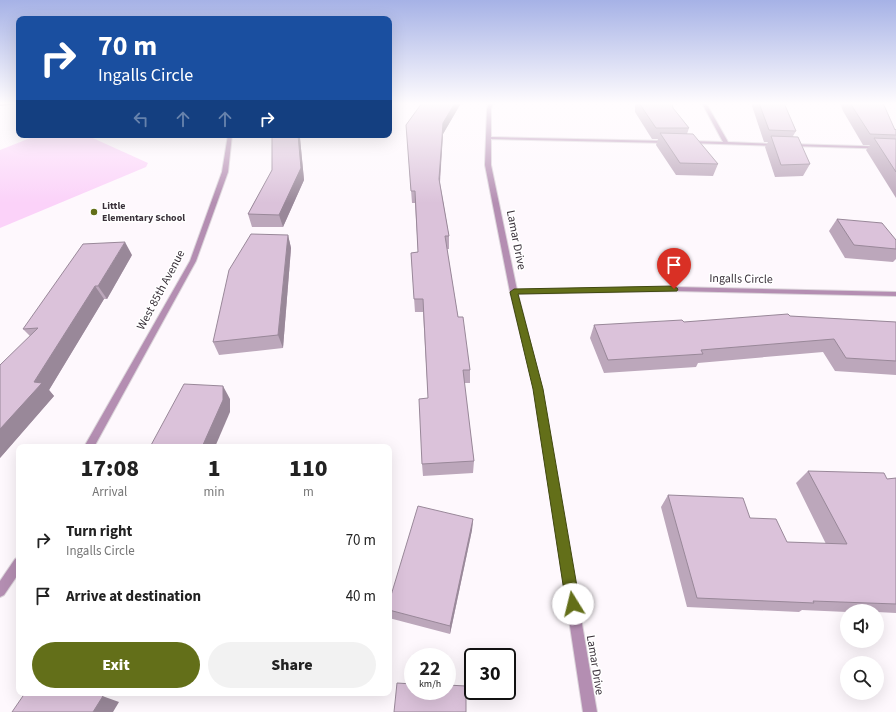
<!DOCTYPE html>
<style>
:root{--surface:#fff;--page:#f2f2f2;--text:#222;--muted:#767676;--accent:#636f19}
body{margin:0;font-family:"Source Sans 3",sans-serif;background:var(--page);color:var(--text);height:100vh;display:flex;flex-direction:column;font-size:15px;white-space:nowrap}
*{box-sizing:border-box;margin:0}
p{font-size:13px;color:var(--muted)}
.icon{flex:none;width:22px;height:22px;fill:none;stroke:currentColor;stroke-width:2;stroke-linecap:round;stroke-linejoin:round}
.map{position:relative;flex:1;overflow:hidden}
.details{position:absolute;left:16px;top:444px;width:376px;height:252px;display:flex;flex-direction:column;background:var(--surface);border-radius:8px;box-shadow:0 4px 16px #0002}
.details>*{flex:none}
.guide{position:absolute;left:16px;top:16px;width:376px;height:122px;border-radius:8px;box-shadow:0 4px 16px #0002;background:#1a4fa0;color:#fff;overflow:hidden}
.controls{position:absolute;left:840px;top:604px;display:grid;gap:8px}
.controls a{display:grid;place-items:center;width:44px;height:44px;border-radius:50%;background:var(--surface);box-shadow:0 4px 16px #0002;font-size:20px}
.speed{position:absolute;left:404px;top:648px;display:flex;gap:8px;font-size:20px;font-weight:700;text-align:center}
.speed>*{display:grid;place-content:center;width:52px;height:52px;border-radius:50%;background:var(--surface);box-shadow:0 4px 16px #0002;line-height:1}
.speed small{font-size:10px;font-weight:400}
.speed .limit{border:2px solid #111;border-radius:6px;background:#fff;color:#111}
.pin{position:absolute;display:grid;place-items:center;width:34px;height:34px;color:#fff;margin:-41px -17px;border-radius:50% 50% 50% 0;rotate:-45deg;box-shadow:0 0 4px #0007}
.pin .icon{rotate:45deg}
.me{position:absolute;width:44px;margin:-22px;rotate:351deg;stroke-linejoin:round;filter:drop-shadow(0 0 3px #0008)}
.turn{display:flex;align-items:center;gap:14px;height:84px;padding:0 16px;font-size:18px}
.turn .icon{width:52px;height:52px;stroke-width:2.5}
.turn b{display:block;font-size:28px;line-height:34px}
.lanes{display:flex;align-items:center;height:38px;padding:0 16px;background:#0003;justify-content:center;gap:20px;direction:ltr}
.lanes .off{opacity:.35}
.eta{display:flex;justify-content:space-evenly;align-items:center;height:68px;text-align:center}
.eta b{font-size:24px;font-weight:800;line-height:28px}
.primary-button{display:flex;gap:8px;margin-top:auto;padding:8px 16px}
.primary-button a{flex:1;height:46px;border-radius:24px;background:var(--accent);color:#fff;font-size:16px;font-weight:800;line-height:46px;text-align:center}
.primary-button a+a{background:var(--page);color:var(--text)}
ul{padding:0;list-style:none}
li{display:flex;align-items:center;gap:12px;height:56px;padding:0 16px}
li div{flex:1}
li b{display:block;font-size:15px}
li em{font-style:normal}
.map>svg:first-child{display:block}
.green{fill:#fbd2f9}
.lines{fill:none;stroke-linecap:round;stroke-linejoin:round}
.street-casing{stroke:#dbd4da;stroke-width:2}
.street{fill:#b48eb2;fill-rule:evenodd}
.wall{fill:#bca7bb}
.shaded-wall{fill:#989}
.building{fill:#dbc2da;stroke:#989}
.route{fill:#636f19;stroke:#404810}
.poi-dot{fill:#636f19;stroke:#fff;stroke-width:1.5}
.labels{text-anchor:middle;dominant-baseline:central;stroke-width:3;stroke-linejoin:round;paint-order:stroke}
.far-poi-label{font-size:10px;font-weight:bold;fill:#3a313a;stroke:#fff;text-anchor:start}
.street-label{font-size:12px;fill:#3a313a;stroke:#fff}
</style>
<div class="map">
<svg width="896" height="712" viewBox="0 0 896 712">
<rect width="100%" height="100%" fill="#fef8fd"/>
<path class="green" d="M38,135H86L148,163L146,167L0,228V150Z"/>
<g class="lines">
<g class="street-casing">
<g id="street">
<path d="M489,103H493L491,109V137L667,141L669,142L667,143L491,139V165L517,290L674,287L896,292V296L674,291L518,294L542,389L597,712H583L534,389L510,292L485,165L487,109Z"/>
<path d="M702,103H706L728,142L777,144L779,145L777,146L689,143V141H691L723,142Z"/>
<path d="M228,135H232L228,172L196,261L94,447H84L190,261L222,172Z"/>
<path d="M789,144L896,147V149L791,146H789Z"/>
<path d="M19,557V573L4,595L0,597V581L15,559Z"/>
</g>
</g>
<use href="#street" class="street"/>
</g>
<g class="wall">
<path d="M414,103H461L443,134L440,183L449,236V249H447L458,317L470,370V383H464L474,461L473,473L423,476L422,464L428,398L423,312H415L411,253L418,252L415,203H412L406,125L421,104Z"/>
<path d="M635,103H672L673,108L689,128L687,134L718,164L713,176L676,175L656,145L658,139H652L635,112Z"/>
<path d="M751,103H784L796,131L793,136L810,164L803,176L775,177L765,147L768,142H764Z"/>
<path d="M840,103H883L895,130L896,135V198L866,150L870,145H863L843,111Z"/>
<path d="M272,135H318V137L300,138L304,180L283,227H252L248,214L272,170Z"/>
<path d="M837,219L896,240V259L893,262L845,258L829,231Z"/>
<path d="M288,235L291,248L283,348L219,355L213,342Z"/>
<path d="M132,255L107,299H104L49,390L54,396L0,458L30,336L23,329Z"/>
<path d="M790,316L896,322V375L835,371L823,352L698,363L696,367L604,373L590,338L594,325L684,322Z"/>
<path d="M808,471L887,479L896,478V613L877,612V611H847V612L802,610L799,612L687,607L661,507L668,495L750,518L787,542L826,544L796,483Z"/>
<path d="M473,519L472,530L450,634L389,618V610Z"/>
</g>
<g class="shaded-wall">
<path d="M0,103H19V104L0,106Z"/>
<path d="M455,103H461L443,134L439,191V179L443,123Z"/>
<path d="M298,135H300V138L304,180L283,227L279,215Z"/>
<path d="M288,235L291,248L283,348L278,335Z"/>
<path d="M125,242L132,255L107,299L98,286Z"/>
<path d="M95,286L104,299L49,390L54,396L0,458V429L34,382Z"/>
<path d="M223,386L230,399V412L215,447H202Z"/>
<path d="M473,519L472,530L450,634V626Z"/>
<path d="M94,693L119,702L113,712H93Z"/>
</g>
<g class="building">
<path d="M422,103H455L443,123L439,179L449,236H445L458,317H463L470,370H463L474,461L422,464L419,399L428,398L423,299H414L411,253L418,252L415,191H411L406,125Z"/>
<path d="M639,103H672L673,108L689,128H656Z"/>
<path d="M759,103H784L796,131L769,130Z"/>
<path d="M850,103H883L895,130L896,129V135L870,134Z"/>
<path d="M660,133L693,134L718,164L680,163Z"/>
<path d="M272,135H298L301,168L279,215L248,214L272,170Z"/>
<path d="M771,136L798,137L810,164L781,165Z"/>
<path d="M874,138L896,139V172Z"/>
<path d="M837,219L882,223L896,240V249L854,245Z"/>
<path d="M251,234L288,235L278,335L213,342L229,270Z"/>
<path d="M125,242L98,286H95L34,382L42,383L0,429V365L38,328L23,329L83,244Z"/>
<path d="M788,314L790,316L896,322V361L846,358L834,339L701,350L703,354L608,360L594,325L682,320L684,322Z"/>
<path d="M184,384L223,386V400L202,447H150Z"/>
<path d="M808,471L884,473L887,479L896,478V604L813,601L814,603L697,598L668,495L743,498L750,518L776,519L787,542L847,544Z"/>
<path d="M418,506L473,519L450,626L389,610V602Z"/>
<path d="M397,683L413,684V691H447V685L466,686V712H394Z"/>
<path d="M25,693H94L103,696L93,712H12Z"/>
</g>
<linearGradient id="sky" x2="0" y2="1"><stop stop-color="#a6b2e6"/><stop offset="0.51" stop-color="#fffcfe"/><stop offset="1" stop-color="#fffcfe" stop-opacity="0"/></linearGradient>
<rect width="896" height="203" fill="url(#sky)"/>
<path class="route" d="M674,286L678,289L677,291L518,294L543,389L580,604L578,609L573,611L568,609L566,604L533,389L510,292L514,289Z"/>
<circle class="poi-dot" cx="94" cy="212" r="4"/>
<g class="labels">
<g class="far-poi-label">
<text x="102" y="206">Little<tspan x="102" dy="12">Elementary School</tspan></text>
</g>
<g class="street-label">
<text transform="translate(516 240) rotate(79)">Lamar Drive</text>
<text transform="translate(741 279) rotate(1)">Ingalls Circle</text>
<text transform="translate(161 290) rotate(-62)">West 85th Avenue</text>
<text transform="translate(595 665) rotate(81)">Lamar Drive</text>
</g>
</g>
</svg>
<div class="controls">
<a><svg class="icon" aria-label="sound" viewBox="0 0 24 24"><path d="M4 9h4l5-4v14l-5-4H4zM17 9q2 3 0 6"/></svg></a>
<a><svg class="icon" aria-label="search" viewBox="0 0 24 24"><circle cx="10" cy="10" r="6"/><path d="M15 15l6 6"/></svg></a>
</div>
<div class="speed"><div>22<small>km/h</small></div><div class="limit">30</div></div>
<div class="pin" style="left:674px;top:289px;background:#d93025"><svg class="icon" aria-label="arrive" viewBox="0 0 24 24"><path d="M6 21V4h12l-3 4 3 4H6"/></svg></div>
<svg class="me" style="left:573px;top:604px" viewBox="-20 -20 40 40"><circle r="19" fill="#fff"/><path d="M0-13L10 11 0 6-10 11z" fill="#636f19"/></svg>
<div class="guide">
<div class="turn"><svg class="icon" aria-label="right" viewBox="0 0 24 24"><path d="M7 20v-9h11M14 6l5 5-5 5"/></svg><div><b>70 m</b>Ingalls Circle</div></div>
<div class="lanes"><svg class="icon off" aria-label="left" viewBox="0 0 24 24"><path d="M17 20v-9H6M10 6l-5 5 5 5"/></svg><svg class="icon off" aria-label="ahead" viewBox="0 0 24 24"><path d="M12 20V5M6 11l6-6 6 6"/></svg><svg class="icon off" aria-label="ahead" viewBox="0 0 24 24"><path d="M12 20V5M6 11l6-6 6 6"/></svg><svg class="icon" aria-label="right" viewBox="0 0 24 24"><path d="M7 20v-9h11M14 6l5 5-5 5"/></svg></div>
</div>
<section class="details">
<div class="eta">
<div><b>17:08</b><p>Arrival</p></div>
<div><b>1</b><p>min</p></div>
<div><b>110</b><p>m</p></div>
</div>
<ul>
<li><svg class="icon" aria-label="right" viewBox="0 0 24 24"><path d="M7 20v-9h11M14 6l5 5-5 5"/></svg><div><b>Turn right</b><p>Ingalls Circle</p></div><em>70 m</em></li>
<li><svg class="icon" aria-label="arrive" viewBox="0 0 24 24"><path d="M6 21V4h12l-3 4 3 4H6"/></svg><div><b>Arrive at destination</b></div><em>40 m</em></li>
</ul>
<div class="primary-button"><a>Exit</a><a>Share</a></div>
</section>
</div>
